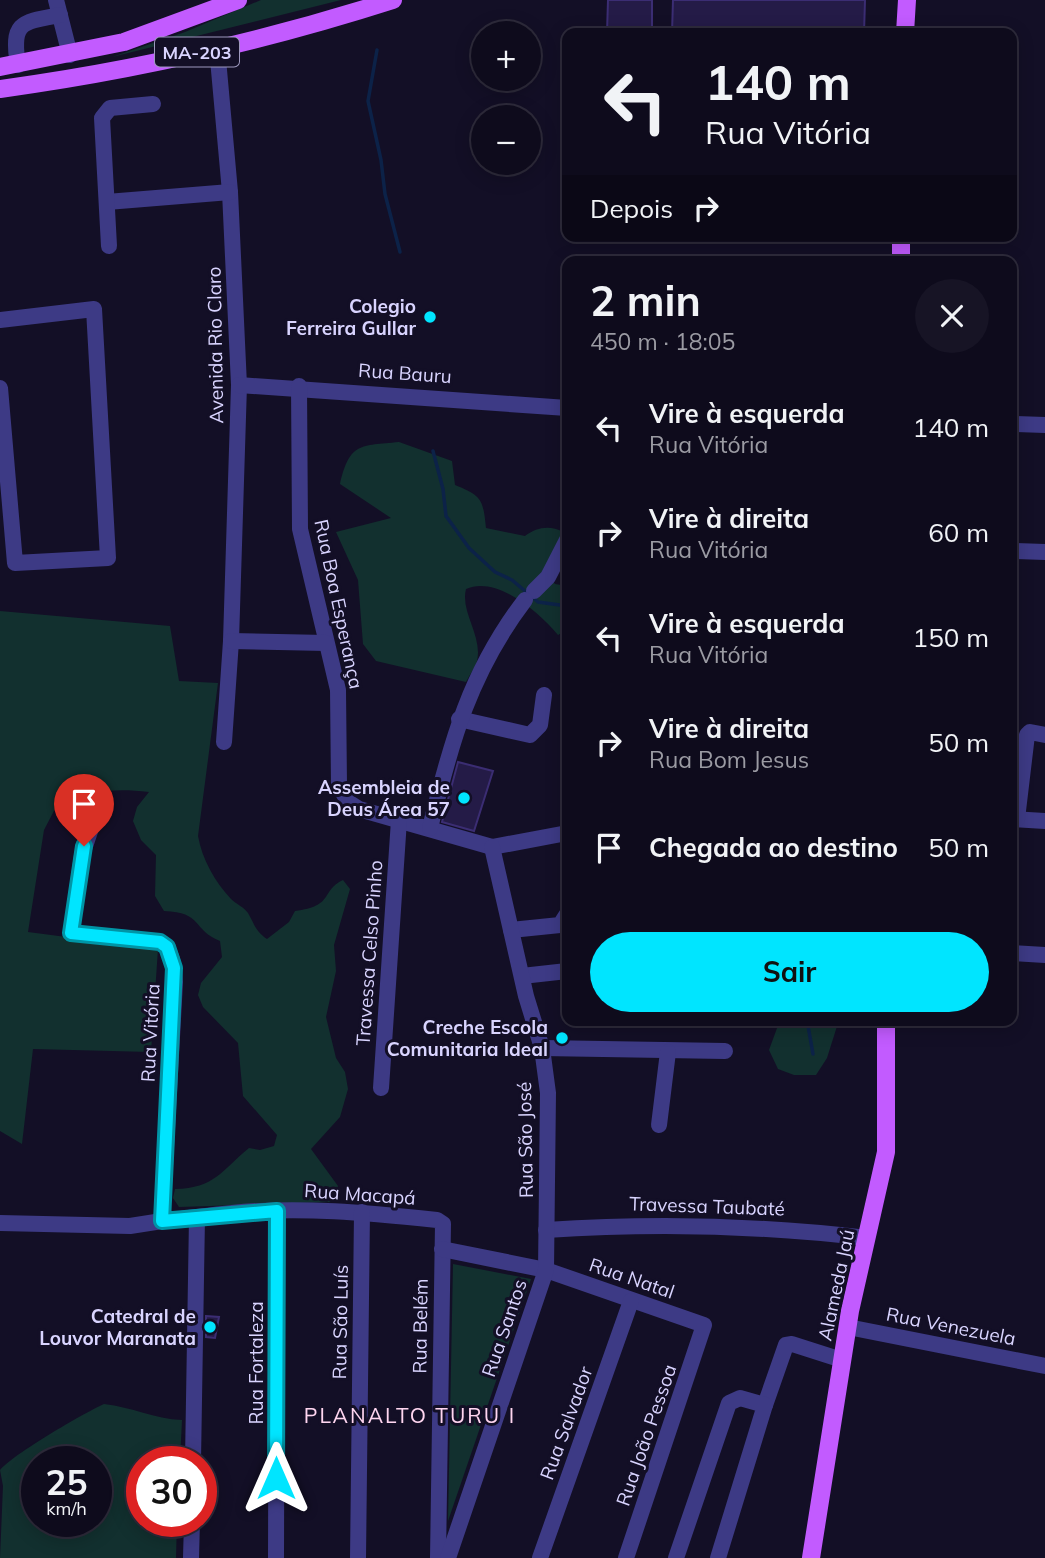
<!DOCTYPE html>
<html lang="pt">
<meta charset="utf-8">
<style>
:root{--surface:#0e0b1c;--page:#171425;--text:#f1f3f6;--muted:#9b9ba3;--line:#2e2b3b;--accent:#00e5ff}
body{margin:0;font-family:Mulish,sans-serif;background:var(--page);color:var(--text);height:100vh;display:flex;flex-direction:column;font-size:26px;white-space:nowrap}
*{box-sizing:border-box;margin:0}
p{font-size:23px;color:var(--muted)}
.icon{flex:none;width:38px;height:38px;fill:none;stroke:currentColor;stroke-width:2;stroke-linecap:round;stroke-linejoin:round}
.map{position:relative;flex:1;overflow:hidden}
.sheet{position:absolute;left:562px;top:256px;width:455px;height:770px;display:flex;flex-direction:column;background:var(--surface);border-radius:14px;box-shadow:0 4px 18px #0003,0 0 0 2px var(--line)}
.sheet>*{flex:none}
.top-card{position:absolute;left:562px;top:28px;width:455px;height:214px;border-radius:14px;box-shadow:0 4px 18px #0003,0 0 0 2px var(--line);background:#0e0b1c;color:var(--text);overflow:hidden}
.fabs{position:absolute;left:471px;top:21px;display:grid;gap:14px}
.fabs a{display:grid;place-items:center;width:70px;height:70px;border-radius:50%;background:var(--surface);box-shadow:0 4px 18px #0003,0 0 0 2px var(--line);font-size:35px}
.speed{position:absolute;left:21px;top:1446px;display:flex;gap:14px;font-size:35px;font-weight:700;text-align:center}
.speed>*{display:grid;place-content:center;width:91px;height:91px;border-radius:50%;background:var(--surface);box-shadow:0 4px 18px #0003,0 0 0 2px var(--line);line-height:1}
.speed small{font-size:18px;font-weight:400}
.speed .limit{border:10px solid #d22;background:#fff;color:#111}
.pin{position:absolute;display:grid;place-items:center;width:60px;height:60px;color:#fff;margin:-72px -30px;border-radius:50% 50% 50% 0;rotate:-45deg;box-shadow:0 0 7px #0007}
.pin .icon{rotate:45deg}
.me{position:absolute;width:77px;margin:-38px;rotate:0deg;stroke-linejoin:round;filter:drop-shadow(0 0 5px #0008)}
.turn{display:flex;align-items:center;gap:24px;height:147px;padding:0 28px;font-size:32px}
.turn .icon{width:91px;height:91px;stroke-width:2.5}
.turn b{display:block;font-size:49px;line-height:60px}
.then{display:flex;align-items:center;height:66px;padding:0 28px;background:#0003;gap:14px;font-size:26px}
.round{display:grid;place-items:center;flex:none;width:74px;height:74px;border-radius:37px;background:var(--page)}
.headline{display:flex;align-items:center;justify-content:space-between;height:119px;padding:0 28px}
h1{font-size:42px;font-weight:700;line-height:52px}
.action{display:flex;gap:14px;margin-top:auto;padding:14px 28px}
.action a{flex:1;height:80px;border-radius:42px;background:var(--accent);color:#111;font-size:28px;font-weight:700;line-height:80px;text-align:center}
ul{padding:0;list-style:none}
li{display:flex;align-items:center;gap:21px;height:105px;padding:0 28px}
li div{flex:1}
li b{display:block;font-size:26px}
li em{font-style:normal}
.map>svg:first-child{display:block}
.green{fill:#12302f;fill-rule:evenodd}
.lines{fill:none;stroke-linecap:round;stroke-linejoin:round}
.stream{stroke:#0c2248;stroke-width:3.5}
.building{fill:#241b47;stroke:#3b2d73;stroke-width:2}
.minor{stroke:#3d3a85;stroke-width:16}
.major{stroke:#c25bff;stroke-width:18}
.route-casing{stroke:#0095a6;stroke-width:18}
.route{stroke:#00e5ff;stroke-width:12}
.poi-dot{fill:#00e5ff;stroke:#130f26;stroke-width:2.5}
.labels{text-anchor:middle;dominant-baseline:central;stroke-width:6;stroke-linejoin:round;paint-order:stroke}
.shield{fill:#130f26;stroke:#9e99be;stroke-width:2}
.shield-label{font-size:18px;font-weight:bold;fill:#d9d4ff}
.poi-label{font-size:19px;font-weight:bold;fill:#d9d4ff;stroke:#130f26;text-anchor:end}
.street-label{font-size:19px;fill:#d9d4ff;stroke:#130f26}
.neighbourhood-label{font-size:21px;letter-spacing:2px;fill:#ffd6f0;stroke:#130f26}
</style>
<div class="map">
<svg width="1045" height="1558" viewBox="0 0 1045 1558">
<rect width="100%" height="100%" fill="#130f26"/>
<g class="green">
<path d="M261,0H341L112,57L185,32Z"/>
<path d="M399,442L452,461L455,485C482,496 483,499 486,528L525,536C537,527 550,525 563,532L544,570L555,584L567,586V630L558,635C540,613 497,575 466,589C460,612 483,636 477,661C475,668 469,676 466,682L376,661L363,644L358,580L336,532L391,518L340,484C350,442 360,446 399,442Z"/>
<path d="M0,611L170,626L179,681L218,683L198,836C202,859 215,882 231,899C236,904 244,907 248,913C255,925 255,931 267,939L289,922L295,911C335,906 320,891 343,880L350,889L334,945L336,971L326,1017L336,1058L345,1072L348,1089L340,1117L311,1149L338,1186V1196L332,1202L179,1207L173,1198L175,1189C215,1188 221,1171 249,1148L260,1150L274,1146L277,1135L243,1096L238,1043L203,1007L198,995L201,983L222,957L220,941C192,930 203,912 164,911L155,896L156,855L141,840L133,821L137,807L149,792C112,788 92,791 57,805L44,830L28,932L158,949L151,1052L33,1049L22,1144L0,1131Z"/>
<path d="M780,1020H833L838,1023L827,1058L816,1075H794L778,1069L769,1050Z"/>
<path d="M453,1264L531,1279L448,1521Z"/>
<path d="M104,1404C132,1407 154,1419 182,1420L180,1461H142V1521H177L176,1558H0L3,1486L0,1470C14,1454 82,1414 104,1404ZM96,1461V1521H37V1461Z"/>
</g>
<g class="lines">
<g class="stream">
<path d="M377,50L368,101L381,160L385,194L400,252"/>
<path d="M433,451L443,489L446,516L469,548L495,572L512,580L538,602L567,606"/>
<path d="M807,1020L813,1054"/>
</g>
</g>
<g class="building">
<path d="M608,0H652V33H607Z"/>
<path d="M673,0H865L864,33H672Z"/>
<path d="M458,762L493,771L474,831L442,822Z"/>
<path d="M206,1316L219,1317L215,1338L206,1337Z"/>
</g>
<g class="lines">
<g class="minor">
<path d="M56,0L70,55"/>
<path d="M217,48L230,192L239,385L231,641L224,742"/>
<path d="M18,65C11,22 21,22 60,15"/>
<path d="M107,202L230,192"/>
<path d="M109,246L102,118L110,108L153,104"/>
<path d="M0,320L94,309L108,558L15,563L0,388"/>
<path d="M239,385L567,408"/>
<path d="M299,386L300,529L338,690L339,785L348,802L359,809L492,847L567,833"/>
<path d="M1012,424L1045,425"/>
<path d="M1012,551L1045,552"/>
<path d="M534,591L548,577L567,540"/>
<path d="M231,641L326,643"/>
<path d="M459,719L530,735L540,725L544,695"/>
<path d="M101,799L82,855L71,933L160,942C173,950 174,967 175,982L162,1221C185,1219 209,1215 232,1213C300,1206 369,1213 437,1220L443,1224L438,1558"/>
<path d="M1012,819L1045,821"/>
<path d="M1017,819L1027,735L1030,732L1045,735"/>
<path d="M430,828C451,742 470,672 525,600"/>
<path d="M511,930L560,925L567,914"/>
<path d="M1012,953L1045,955"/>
<path d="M522,976L567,971"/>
<path d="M542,1048L725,1051"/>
<path d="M381,1088L399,820"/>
<path d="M659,1125L668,1052"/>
<path d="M0,1223L130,1226L162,1221"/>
<path d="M546,1230C654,1223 759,1225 867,1238"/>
<path d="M442,1249L546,1270L704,1325L626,1558"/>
<path d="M848,1327L1045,1366"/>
<path d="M765,1405L786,1345L792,1344L842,1360"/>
<path d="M193,1461L197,1217"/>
<path d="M191,1558L192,1521"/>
<path d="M276,1558L277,1211"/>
<path d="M358,1558L362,1212"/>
<path d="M448,1558L546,1270L548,1093L542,1048L526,996L492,847"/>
<path d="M540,1558L631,1301"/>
<path d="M676,1558L729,1403L740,1398L765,1405L718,1558"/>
</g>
<g class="major">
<path d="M905,33L907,0"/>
<path d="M0,67L124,42L238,0"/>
<path d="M0,89C132,71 265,41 393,0"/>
<path d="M901,261V236"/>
<path d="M811,1558L850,1311L886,1152V1020"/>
</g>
</g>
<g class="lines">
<g class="route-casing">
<path id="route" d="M84,846L71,933L160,942L167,947L174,968L162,1221L277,1211L276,1478"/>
</g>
<use href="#route" class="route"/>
</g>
<g class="poi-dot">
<circle cx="430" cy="317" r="7"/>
<circle cx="464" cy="798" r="7"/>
<circle cx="562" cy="1038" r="7"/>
<circle cx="210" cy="1327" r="7"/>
</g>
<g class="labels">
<rect class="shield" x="155" y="37.5" width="84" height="29" rx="5"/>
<g class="shield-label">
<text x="197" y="52">MA-203</text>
</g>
<g class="poi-label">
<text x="416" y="306">Colegio<tspan x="416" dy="22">Ferreira Gullar</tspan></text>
<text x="450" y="787">Assembleia de<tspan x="450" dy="22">Deus Área 57</tspan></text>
<text x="548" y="1027">Creche Escola<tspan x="548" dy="22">Comunitaria Ideal</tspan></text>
<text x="196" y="1316">Catedral de<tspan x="196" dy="22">Louvor Maranata</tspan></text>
</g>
<g class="street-label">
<text transform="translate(215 345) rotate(-91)">Avenida Rio Claro</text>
<text transform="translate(405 373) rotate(4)">Rua Bauru</text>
<text transform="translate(339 604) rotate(78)">Rua Boa Esperança</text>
<text transform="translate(369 953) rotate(-86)">Travessa Celso Pinho</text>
<text transform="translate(150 1033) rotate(-87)">Rua Vitória</text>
<text transform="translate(525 1140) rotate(-91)">Rua São José</text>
<text transform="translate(360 1194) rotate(4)">Rua Macapá</text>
<text transform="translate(707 1206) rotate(2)">Travessa Taubaté</text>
<text transform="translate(632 1278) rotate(19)">Rua Natal</text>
<text transform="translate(836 1285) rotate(-78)">Alameda Jaú</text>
<text transform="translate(340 1322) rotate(-89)">Rua São Luís</text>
<text transform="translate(420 1326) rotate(-89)">Rua Belém</text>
<text transform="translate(951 1326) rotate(11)">Rua Venezuela</text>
<text transform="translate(504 1328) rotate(-71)">Rua Santos</text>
<text transform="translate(256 1363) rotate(-90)">Rua Fortaleza</text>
<text transform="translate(566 1423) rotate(-70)">Rua Salvador</text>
<text transform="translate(646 1435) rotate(-71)">Rua João Pessoa</text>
</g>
<g class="neighbourhood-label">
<text x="410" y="1415">PLANALTO TURU I</text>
</g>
</g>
</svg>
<div class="fabs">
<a>+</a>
<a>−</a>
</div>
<div class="speed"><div>25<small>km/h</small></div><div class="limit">30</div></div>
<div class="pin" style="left:84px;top:846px;background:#d93025"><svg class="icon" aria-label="arrive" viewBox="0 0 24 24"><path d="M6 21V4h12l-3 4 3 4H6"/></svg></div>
<svg class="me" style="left:276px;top:1478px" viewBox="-20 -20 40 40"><path d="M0-17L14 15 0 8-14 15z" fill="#00e5ff" stroke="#fff" stroke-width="4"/></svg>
<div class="top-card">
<div class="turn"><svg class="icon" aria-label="left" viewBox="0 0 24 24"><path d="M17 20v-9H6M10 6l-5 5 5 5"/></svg><div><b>140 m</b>Rua Vitória</div></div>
<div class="then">Depois<svg class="icon" aria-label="right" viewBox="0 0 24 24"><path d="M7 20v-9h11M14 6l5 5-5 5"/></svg></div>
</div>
<section class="sheet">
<div class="headline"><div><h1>2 min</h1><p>450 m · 18:05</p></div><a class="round"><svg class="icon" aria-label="close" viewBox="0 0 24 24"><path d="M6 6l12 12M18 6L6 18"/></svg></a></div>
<ul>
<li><svg class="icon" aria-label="left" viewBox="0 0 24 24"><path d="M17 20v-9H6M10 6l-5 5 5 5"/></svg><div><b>Vire à esquerda</b><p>Rua Vitória</p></div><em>140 m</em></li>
<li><svg class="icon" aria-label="right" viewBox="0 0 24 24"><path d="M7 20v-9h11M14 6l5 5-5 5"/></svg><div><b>Vire à direita</b><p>Rua Vitória</p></div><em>60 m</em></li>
<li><svg class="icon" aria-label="left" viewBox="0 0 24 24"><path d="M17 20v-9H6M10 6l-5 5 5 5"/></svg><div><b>Vire à esquerda</b><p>Rua Vitória</p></div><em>150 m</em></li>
<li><svg class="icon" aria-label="right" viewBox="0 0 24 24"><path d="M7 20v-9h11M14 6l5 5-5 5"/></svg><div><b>Vire à direita</b><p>Rua Bom Jesus</p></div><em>50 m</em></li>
<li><svg class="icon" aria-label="arrive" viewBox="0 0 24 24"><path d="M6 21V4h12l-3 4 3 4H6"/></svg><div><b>Chegada ao destino</b></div><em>50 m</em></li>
</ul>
<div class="action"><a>Sair</a></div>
</section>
</div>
